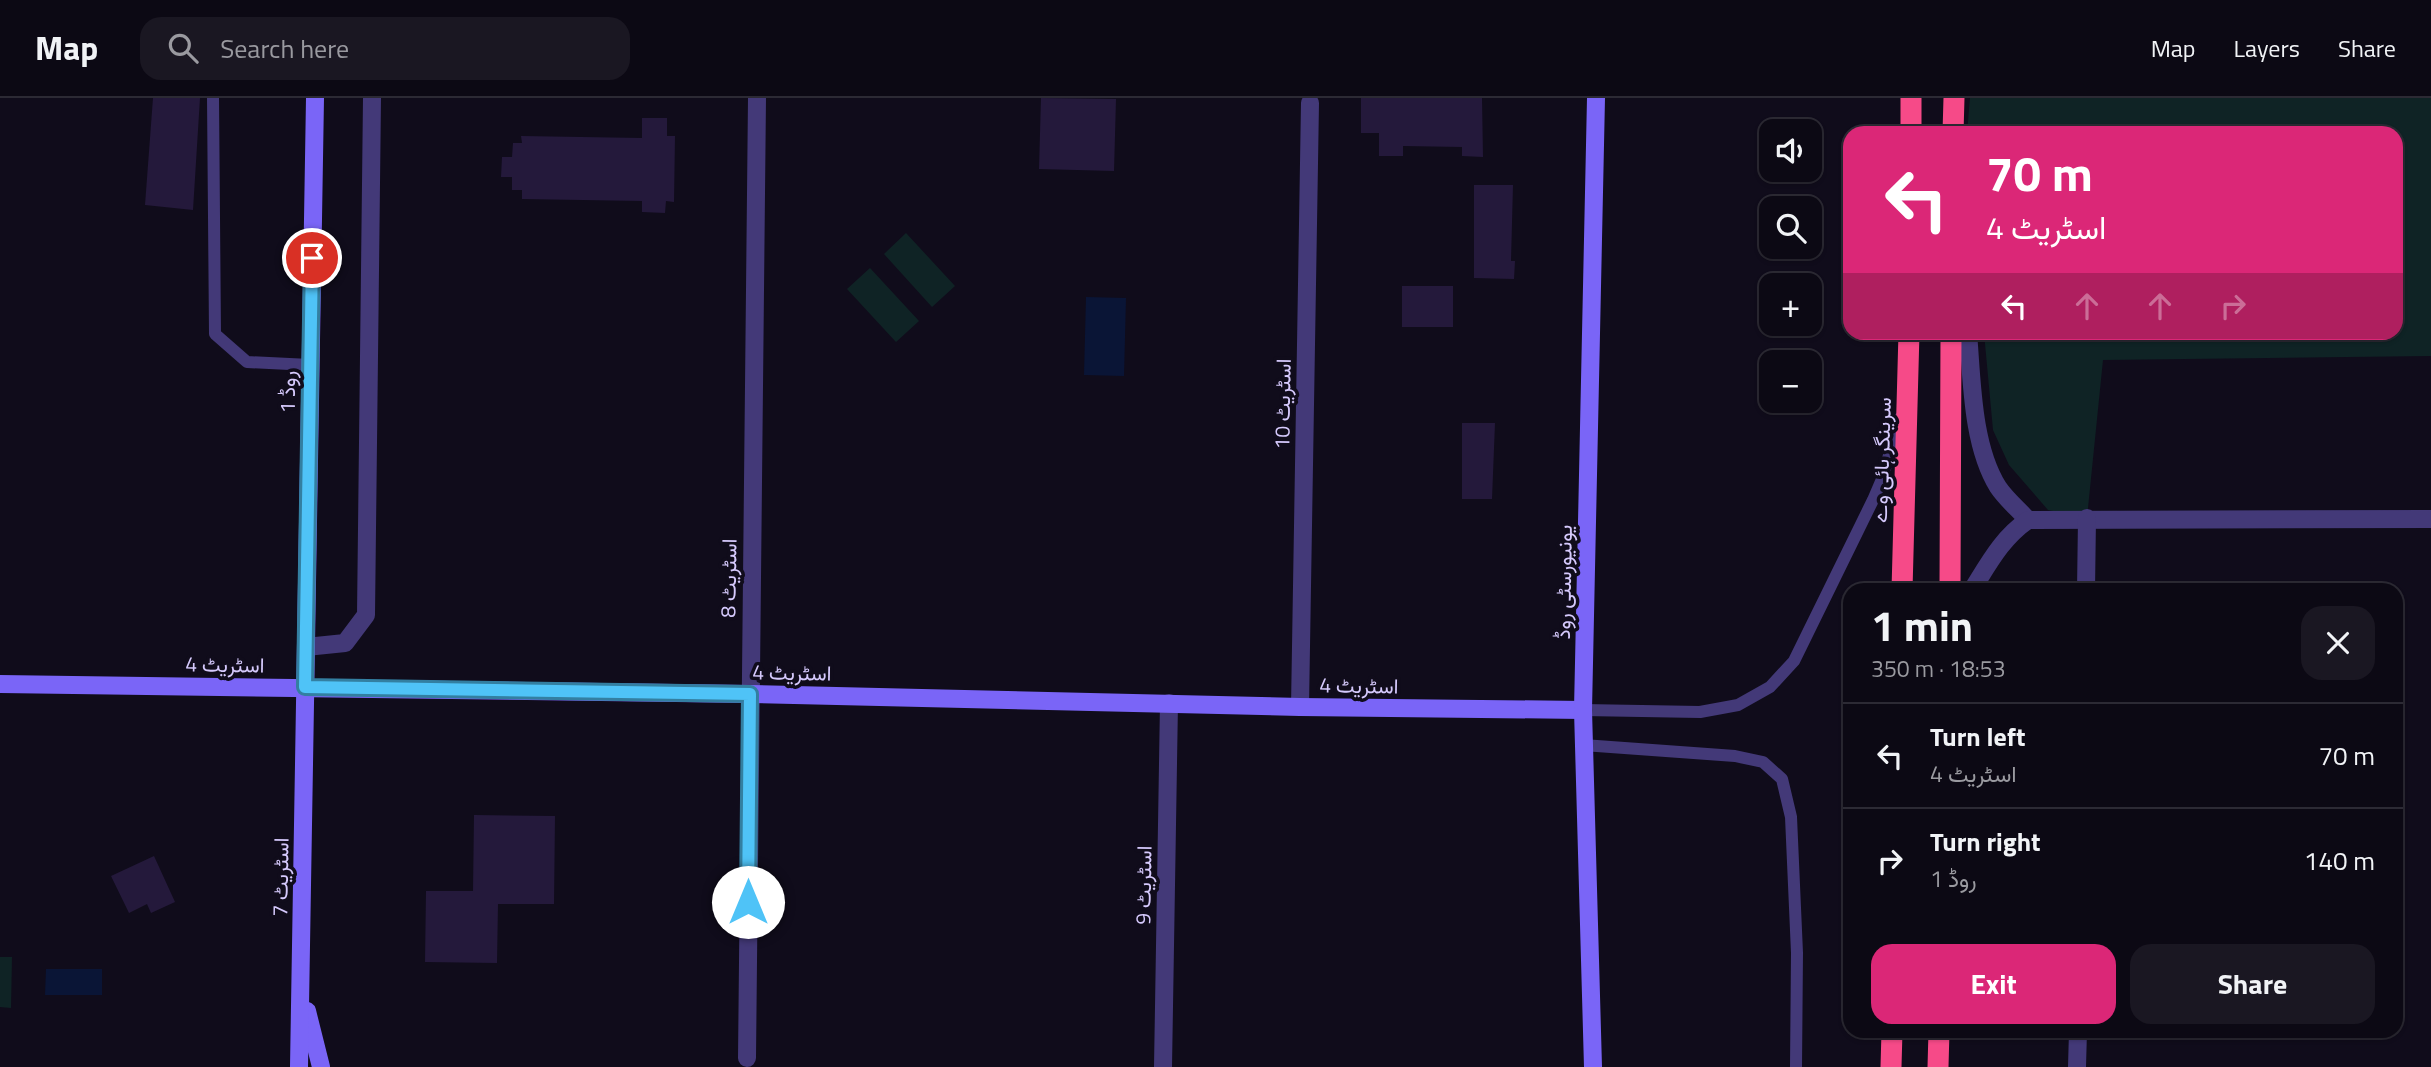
<!DOCTYPE html>
<meta charset="utf-8">
<style>
:root{--surface:#0c0914;--page:#1a1722;--text:#f1f3f6;--muted:#9a9aa0;--line:#2c2a34;--accent:#db2777}
body{margin:0;font-family:"Titillium Web",Vazirmatn,sans-serif;background:var(--page);color:var(--text);height:100vh;display:flex;flex-direction:column;font-size:26px;white-space:nowrap}
*{box-sizing:border-box;margin:0}
p{font-size:23px;color:var(--muted)}
.icon{flex:none;width:38px;height:38px;fill:none;stroke:currentColor;stroke-width:2;stroke-linecap:round;stroke-linejoin:round}
.map{position:relative;flex:1;overflow:hidden}
.details{position:absolute;left:1843px;top:485px;width:560px;height:455px;display:flex;flex-direction:column;background:var(--surface);border-radius:21px;box-shadow:0 2px 5px #0004,0 0 0 2px var(--line)}
.details>*{flex:none}
.banner{position:absolute;left:1843px;top:28px;width:560px;height:214px;border-radius:21px;box-shadow:0 2px 5px #0004,0 0 0 2px var(--line);background:#db2777;color:#fff;overflow:hidden}
.controls{position:absolute;left:1759px;top:21px;display:grid;gap:14px}
.controls a{display:grid;place-items:center;width:63px;height:63px;border-radius:14px;background:var(--surface);box-shadow:0 2px 5px #0004,0 0 0 2px var(--line);font-size:35px}
.pin{position:absolute;display:grid;place-items:center;width:60px;height:60px;color:#fff;margin:-30px;border:4px solid #fff;border-radius:50%;box-shadow:0 2px 7px #0007}
.me{position:absolute;width:77px;margin:-38px;rotate:0deg;stroke-linejoin:round;filter:drop-shadow(0 0 5px #0008)}
.turn{display:flex;align-items:center;gap:24px;height:147px;padding:0 28px;font-size:32px}
.turn .icon{width:91px;height:91px;stroke-width:2.5}
.turn b{display:block;font-size:49px;line-height:60px}
.lanes{display:flex;align-items:center;height:66px;padding:0 28px;background:#0003;justify-content:center;gap:35px;direction:ltr}
.lanes .off{opacity:.35}
.round{display:grid;place-items:center;flex:none;width:74px;height:74px;border-radius:21px;background:var(--page)}
.headline{display:flex;align-items:center;justify-content:space-between;height:119px;padding:0 28px}
h1{font-size:42px;font-weight:700;line-height:52px}
.button{display:flex;gap:14px;margin-top:auto;padding:14px 28px}
.button a{flex:1;height:80px;border-radius:21px;background:var(--accent);color:#fff;font-size:28px;font-weight:700;line-height:80px;text-align:center}
.button a+a{background:var(--page);color:var(--text)}
ul{padding:0;list-style:none}
li{display:flex;align-items:center;gap:21px;height:105px;padding:0 28px;border-top:2px solid var(--line)}
li div{flex:1}
li b{display:block;font-size:26px}
li em{font-style:normal}
header{display:flex;align-items:center;gap:42px;box-sizing:border-box;height:98px;padding:0 35px;background:var(--surface);border-bottom:2px solid var(--line)}
header strong{font-size:33px}
nav{display:flex;gap:38px;margin-inline-start:auto;font-size:24px}
.search{width:490px;height:63px;background:var(--page);display:flex;align-items:center;gap:18px;box-sizing:border-box;padding:0 24px;border-radius:21px;color:var(--muted);font-size:26px}
.map>svg:first-child{display:block}
.green{fill:#0f2325}
.water{fill:#0a1536}
.building{fill:#24193b}
.lines{fill:none;stroke-linecap:round;stroke-linejoin:round}
.lane{stroke:#433978;stroke-width:12}
.street{stroke:#433978;stroke-width:18}
.secondary{stroke:#7a65f7;stroke-width:18}
.highway{stroke:#f64a88;stroke-width:21}
.route-casing{stroke:#337fa1;stroke-width:18}
.route{stroke:#4fc3f7;stroke-width:12}
.labels{text-anchor:middle;dominant-baseline:central;stroke-width:7;stroke-linejoin:round;paint-order:stroke}
.street-label{font-size:21px;fill:#d5c9fc;stroke:#100c1b}
</style>
<header>
<strong>Map</strong>
<div class="search"><svg class="icon" aria-label="search" viewBox="0 0 24 24"><circle cx="10" cy="10" r="6"/><path d="M15 15l6 6"/></svg>Search here</div>
<nav><a>Map</a><a>Layers</a><a>Share</a></nav>
</header>
<div class="map">
<svg width="2431" height="969" viewBox="0 0 2431 969">
<rect width="100%" height="100%" fill="#100c1b"/>
<g class="green">
<path d="M1970,0H2431V258L2103,262L2087,420L2048,412L2009,367L1993,332L1984,235L2396,234V35H1967Z"/>
<path d="M906,135L955,188L932,209L884,156Z"/>
<path d="M870,170L919,223L896,244L847,191Z"/>
<path d="M0,859H12L11,910L0,909Z"/>
</g>
<g class="water">
<path d="M1086,199L1126,200L1124,278L1084,277Z"/>
<path d="M46,871H102V897H45Z"/>
</g>
<g class="building">
<path d="M153,0H200L193,112L145,107Z"/>
<path d="M1041,0L1116,1L1114,73L1039,71Z"/>
<path d="M1361,0H1482L1483,59L1462,58V49L1403,48V58H1379V35H1361Z"/>
<path d="M642,20H667V38H675L674,104L666,103L665,115L642,114V103L522,101V92H512V79H501L502,59H512L513,45H522L521,38L642,40Z"/>
<path d="M1474,87H1513L1511,163H1515L1514,181L1474,180Z"/>
<rect x="1402" y="188" width="51" height="41"/>
<path d="M1462,325H1495L1492,401H1462Z"/>
<path d="M474,717L555,718L554,806H498L497,865L425,864L426,793H473Z"/>
<path d="M154,758L175,804L151,815L147,806L129,815L111,778Z"/>
</g>
<g class="lines">
<g class="lane">
<path d="M213,0L215,236L247,264L310,267"/>
<path d="M1583,612L1700,614L1738,607L1770,589L1794,563L1873,402L1882,381L1900,320"/>
<path d="M1583,647L1735,658L1763,664L1782,681L1791,719L1797,855L1796,969"/>
</g>
<g class="street">
<path d="M1968,234C1972,283 1972,347 1998,389C2006,401 2018,411 2028,422"/>
<path d="M1972,492C1989,465 2002,440 2028,422L2431,421"/>
<path d="M2086,492L2087,420"/>
<path d="M306,549L345,545L366,517L372,0"/>
<path d="M1300,609L1310,5"/>
<path d="M747,960L757,0"/>
<path d="M1163,969L1169,605"/>
<path d="M2077,969L2078,933"/>
</g>
<g class="secondary">
<path d="M0,586L750,596L1300,609L1583,612"/>
<path d="M307,913L321,969"/>
<path d="M299,969L315,0"/>
<path d="M1593,969L1583,612L1596,0"/>
</g>
<g class="highway">
<path d="M1911,35V0"/>
<path d="M1953,35L1954,0"/>
<path d="M1902,492L1909,234"/>
<path d="M1950,492L1951,234"/>
<path d="M1891,969L1892,933"/>
<path d="M1938,969L1939,933"/>
</g>
</g>
<g class="lines">
<g class="route-casing">
<path id="route" d="M312,160L305,589L750,596L748,804"/>
</g>
<use href="#route" class="route"/>
</g>
<g class="labels">
<g class="street-label">
<text transform="translate(287 294) rotate(-89)">روڈ 1</text>
<text transform="translate(1282 306) rotate(-89)">اسٹریٹ 10</text>
<text transform="translate(1881 362) rotate(-88)">سرینگر ہائی وے</text>
<text transform="translate(728 480) rotate(-89)">اسٹریٹ 8</text>
<text transform="translate(1563 484) rotate(-89)">یونیورسٹی روڈ</text>
<text transform="translate(225 566) rotate(1)">اسٹریٹ 4</text>
<text transform="translate(792 574) rotate(1)">اسٹریٹ 4</text>
<text transform="translate(1359 587) rotate(1)">اسٹریٹ 4</text>
<text transform="translate(280 779) rotate(-89)">اسٹریٹ 7</text>
<text transform="translate(1143 787) rotate(-89)">اسٹریٹ 9</text>
</g>
</g>
</svg>
<div class="controls">
<a><svg class="icon" aria-label="sound" viewBox="0 0 24 24"><path d="M4 9h4l5-4v14l-5-4H4zM17 9q2 3 0 6"/></svg></a>
<a><svg class="icon" aria-label="search" viewBox="0 0 24 24"><circle cx="10" cy="10" r="6"/><path d="M15 15l6 6"/></svg></a>
<a>+</a>
<a>−</a>
</div>
<div class="pin" style="left:312px;top:160px;background:#d93025"><svg class="icon" aria-label="arrive" viewBox="0 0 24 24"><path d="M6 21V4h12l-3 4 3 4H6"/></svg></div>
<svg class="me" style="left:748px;top:804px" viewBox="-20 -20 40 40"><circle r="19" fill="#fff"/><path d="M0-13L10 11 0 6-10 11z" fill="#4fc3f7"/></svg>
<div class="banner">
<div class="turn"><svg class="icon" aria-label="left" viewBox="0 0 24 24"><path d="M17 20v-9H6M10 6l-5 5 5 5"/></svg><div><b>70 m</b>اسٹریٹ 4</div></div>
<div class="lanes"><svg class="icon" aria-label="left" viewBox="0 0 24 24"><path d="M17 20v-9H6M10 6l-5 5 5 5"/></svg><svg class="icon off" aria-label="ahead" viewBox="0 0 24 24"><path d="M12 20V5M6 11l6-6 6 6"/></svg><svg class="icon off" aria-label="ahead" viewBox="0 0 24 24"><path d="M12 20V5M6 11l6-6 6 6"/></svg><svg class="icon off" aria-label="right" viewBox="0 0 24 24"><path d="M7 20v-9h11M14 6l5 5-5 5"/></svg></div>
</div>
<section class="details">
<div class="headline"><div><h1>1 min</h1><p>350 m · 18:53</p></div><a class="round"><svg class="icon" aria-label="close" viewBox="0 0 24 24"><path d="M6 6l12 12M18 6L6 18"/></svg></a></div>
<ul>
<li><svg class="icon" aria-label="left" viewBox="0 0 24 24"><path d="M17 20v-9H6M10 6l-5 5 5 5"/></svg><div><b>Turn left</b><p>اسٹریٹ 4</p></div><em>70 m</em></li>
<li><svg class="icon" aria-label="right" viewBox="0 0 24 24"><path d="M7 20v-9h11M14 6l5 5-5 5"/></svg><div><b>Turn right</b><p>روڈ 1</p></div><em>140 m</em></li>
</ul>
<div class="button"><a>Exit</a><a>Share</a></div>
</section>
</div>
